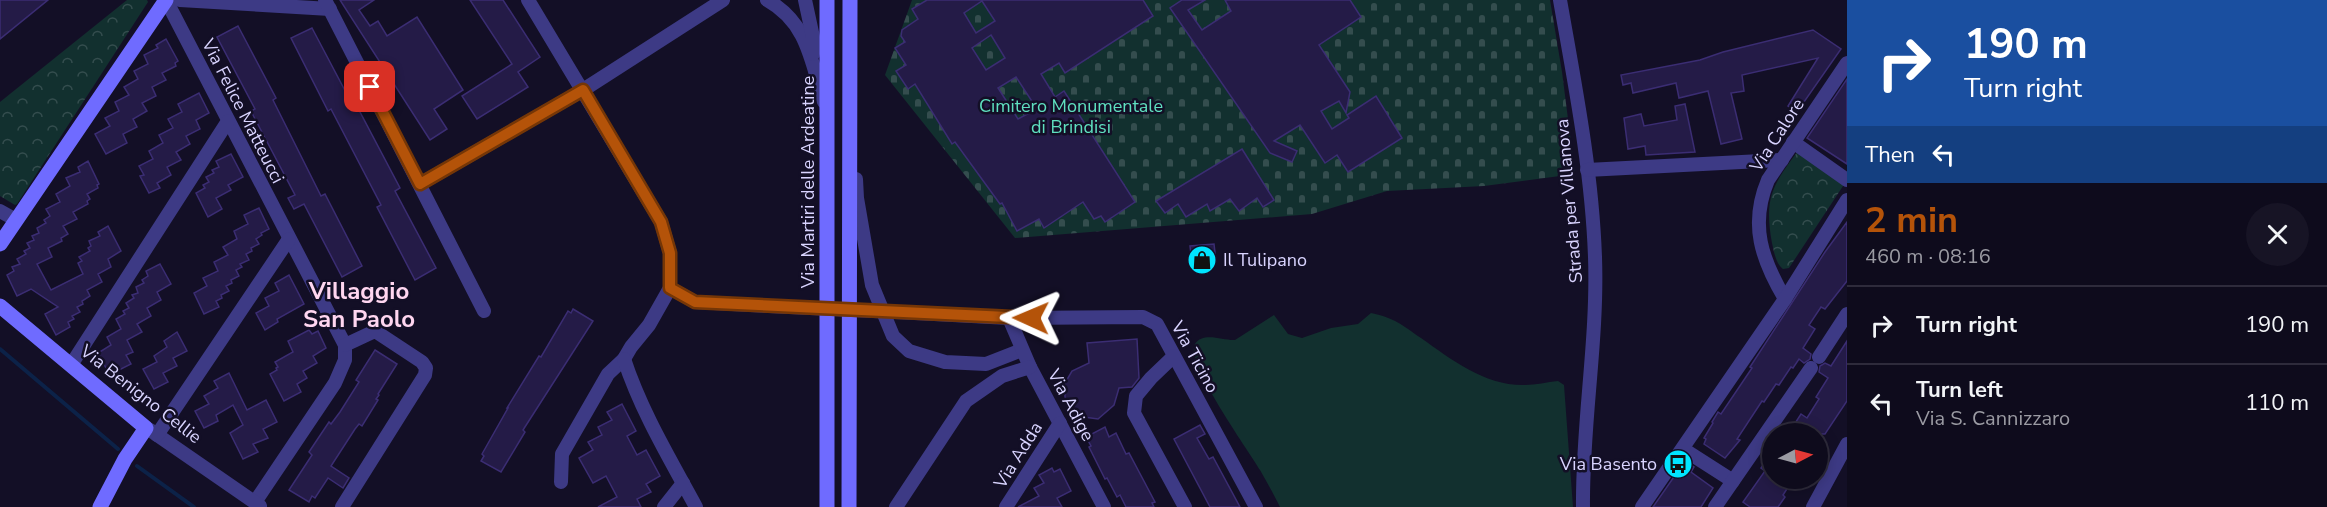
<!DOCTYPE html>
<meta charset="utf-8">
<style>
:root{--surface:#0e0b1c;--page:#171425;--text:#f1f3f6;--muted:#9b9ba3;--line:#2e2b3b;--accent:#b45309}
body{margin:0;font-family:"Nunito Sans",sans-serif;background:var(--page);color:var(--text);height:100vh;display:flex;flex-direction:column;font-size:22px;white-space:nowrap}
*{box-sizing:border-box;margin:0}
p{font-size:20px;color:var(--muted)}
.icon{flex:none;width:33px;height:33px;fill:none;stroke:currentColor;stroke-width:2;stroke-linecap:round;stroke-linejoin:round}
.map{position:relative;flex:1;overflow:hidden}
.drawer{display:flex;flex-direction:column;background:var(--surface);width:480px}
.drawer>*{flex:none}
.hud{background:#1a4fa0;color:#fff;overflow:hidden}
.needle{width:39px;rotate:84deg}
.fabs{position:absolute;left:1762px;top:423px;display:grid;gap:12px}
.fabs a{display:grid;place-items:center;width:66px;height:66px;border-radius:50%;background:var(--surface);box-shadow:0 3px 15px #0003,0 0 0 2px var(--line);font-size:30px}
.pin{position:absolute;display:grid;place-items:center;width:51px;height:51px;color:#fff;margin:-26px;border-radius:12px;box-shadow:0 3px 9px #0006}
.me{position:absolute;width:66px;margin:-33px;rotate:271deg;stroke-linejoin:round;filter:drop-shadow(0 0 4px #0008)}
.turn{display:flex;align-items:center;gap:21px;height:126px;padding:0 18px;font-size:27px}
.turn .icon{width:78px;height:78px;stroke-width:2.5}
.turn b{display:block;font-size:42px;line-height:51px}
.then{display:flex;align-items:center;height:57px;padding:0 18px;background:#0003;gap:12px;font-size:22px}
.round{display:grid;place-items:center;flex:none;width:63px;height:63px;border-radius:32px;background:var(--page)}
.headline{display:flex;align-items:center;justify-content:space-between;height:102px;padding:0 18px}
h1{font-size:36px;font-weight:700;line-height:45px;color:var(--accent)}
ul{padding:0;list-style:none}
li{display:flex;align-items:center;gap:18px;height:78px;padding:0 18px;border-top:2px solid var(--line)}
li div{flex:1}
li b{display:block;font-size:22px}
li em{font-style:normal}
main{display:flex;flex:1;min-height:0}
.map>svg:first-child{display:block}
.grass{fill:#12302f}
.cemetery{fill:url(#cemetery-stones)}
.park{fill:url(#park-crowns)}
.lines{fill:none;stroke-linecap:round;stroke-linejoin:round}
.stream{stroke:#0c2248;stroke-width:4}
.building{fill:#241b47;stroke:#3b2d73;stroke-width:1.5;fill-rule:evenodd}
.street{stroke:#3d3a85;stroke-width:14}
.secondary{stroke:#6f6bff;stroke-width:15}
.street-bridge{stroke:#3d3a85;stroke-width:14}
.route-casing{stroke:#753606;stroke-width:15}
.route{stroke:#b45309;stroke-width:10}
.labels{text-anchor:middle;dominant-baseline:central;stroke-width:5;stroke-linejoin:round;paint-order:stroke}
.park-label{font-size:18px;fill:#5fe0c0;stroke:#130f26}
.street-label{font-size:18px;fill:#d9d4ff;stroke:#130f26}
.poi-label{font-size:18px;fill:#d9d4ff;stroke:#130f26;text-anchor:start}
.district-label{font-size:24px;font-weight:bold;fill:#ffd6f0;stroke:#130f26}
</style>
<main>
<div class="map">
<svg width="1847" height="507" viewBox="0 0 1847 507">
<defs>
<pattern id="cemetery-stones" width="16" height="16" patternUnits="userSpaceOnUse" patternTransform="scale(1.5)"><rect width="16" height="16" fill="#12302f"/><path d="M2 7V4a2 2 0 0 1 4 0v3zM10 15v-3a2 2 0 0 1 4 0v3z" fill="#344d4e"/></pattern>
<pattern id="park-crowns" width="20" height="18" patternUnits="userSpaceOnUse" patternTransform="scale(1.5)"><rect width="20" height="18" fill="#12302f"/><path d="M2 6a3 3 0 1 1 6 0M12 15a3 3 0 1 1 6 0" fill="none" stroke="#344d4e"/></pattern>
</defs>
<rect width="100%" height="100%" fill="#130f26"/>
<path class="grass" d="M1371,313C1395,318 1402,325 1421,338C1452,360 1485,386 1525,385C1536,385 1547,382 1558,381L1564,385L1573,507H1280C1274,495 1267,482 1260,470C1249,451 1184,361 1195,344C1203,331 1224,341 1235,340L1274,315L1288,334L1302,338L1331,328L1358,324Z"/>
<path class="cemetery" d="M912,0H1550L1562,72L1575,174L1484,186L1387,191L1312,214L1015,238L885,75Z"/>
<g class="park">
<path d="M127,0H147L148,2L17,204L15,205L0,196V102Z"/>
<path d="M1798,151L1845,183L1789,268L1783,269C1776,264 1774,252 1772,243C1764,198 1772,186 1798,151Z"/>
</g>
<g class="lines">
<g class="stream">
<path d="M0,349L118,449"/>
<path d="M137,466L194,507"/>
</g>
</g>
<g class="building">
<path d="M0,0H48L0,39Z"/>
<path d="M340,0H374L359,10L370,26L378,21L387,36L417,17L463,90L434,109L447,129L430,140Z"/>
<path d="M470,0H503L540,57L518,72L528,87L477,119L462,96L512,64Z"/>
<path d="M927,0H1143L1153,16L1065,73L1059,63L1041,74L1055,97L1064,91L1135,202L1105,222L1101,216L1094,219L1083,202L1044,228L1039,219L1017,231L1002,203L1000,204L955,142L952,144L915,84L908,89L896,71L906,65L895,48L905,42L901,36L902,30L918,19L912,9ZM982,1L995,21L976,33L964,13ZM991,35L1005,58L986,70L972,48ZM1016,77L1037,109L1018,119L998,88Z"/>
<path d="M1182,0H1205L1188,10L1202,30L1231,11L1225,0H1350L1361,17L1319,45L1350,92L1346,113L1339,101L1321,111L1332,129L1349,118L1347,115L1376,96L1402,138L1348,172L1337,155L1325,163L1300,125L1274,141L1297,151L1292,162L1270,153L1170,8Z"/>
<path d="M238,26L276,98L273,100L321,196L325,194L362,266L342,277L304,204L294,209L288,198L295,195L254,117L251,111L255,109L217,37Z"/>
<path d="M312,28L350,100L359,96L365,107L359,110L400,188L395,191L436,268L415,280L377,207L381,205L331,109L328,111L291,38Z"/>
<path d="M1813,30L1841,49L1797,112L1788,106L1818,58L1742,75L1744,91L1731,93L1742,139L1721,144L1708,91L1679,98L1676,83L1633,93L1631,83L1623,85L1621,75L1700,60L1723,52Z"/>
<path d="M166,39L178,61L175,63L176,66L162,73L166,80L152,87L156,96L142,103L147,111L133,119L137,127L123,134L127,143L106,154L95,134L110,126L105,118L119,111L115,102L129,95L124,87L138,79L134,71L148,64L144,55L158,48L156,45Z"/>
<path d="M1847,79V164L1807,138Z"/>
<path d="M199,93L209,113L196,120L200,129L186,136L190,144L176,152L181,160L167,167L171,175L157,183L160,188L149,193L140,176L144,175L139,166L153,159L149,151L163,143L159,135L173,128L168,119L182,112L178,104Z"/>
<path d="M1685,104L1695,152L1646,155L1645,146L1628,149L1624,118L1641,114L1644,126L1677,120L1675,106Z"/>
<path d="M1242,149L1274,200L1263,207L1257,198L1239,211L1230,199L1210,211L1207,204L1186,217L1178,204L1165,213L1156,201Z"/>
<path d="M231,154L243,177L228,185L231,190L216,198L222,209L208,217L196,193L205,188L203,185L209,182L206,177L214,173L212,170L219,167L216,161Z"/>
<path d="M88,161L99,184L97,185L98,188L87,194L90,199L87,201L88,204L73,212L77,219L63,226L68,234L61,238L62,241L48,248L52,257L37,264L51,290L83,274L78,263L82,261L79,257L90,251L88,248L91,246L89,241L100,236L98,232L108,226L121,251L108,259L111,267L98,274L102,282L87,290L90,296L82,301L83,304L77,307L80,312L72,316L74,319L68,322L70,327L56,335L45,314L58,307L31,289L17,296L7,275L14,271L12,267L20,264L17,259L26,254L24,251L30,248L27,243L34,240L32,236L39,233L37,228L46,223L44,220L50,216L46,209L60,202L56,194L70,186L66,178L80,172L78,167Z"/>
<path d="M259,208L269,229L261,233L262,235L256,239L259,244L251,248L252,251L246,254L249,260L240,264L242,267L236,270L239,276L231,280L232,283L226,286L229,291L221,295L222,298L216,301L219,307L204,314L194,293L207,286L203,278L218,271L214,262L228,255L223,247L237,239L234,231L248,224L244,215Z"/>
<path d="M1847,222V281L1825,309L1821,307L1809,325L1815,329L1803,348L1811,354L1810,359L1804,363L1799,359L1793,368L1791,367L1779,385L1776,384L1764,402L1762,401L1737,439L1740,440L1725,458L1704,444L1706,439L1704,438L1713,423L1712,422L1718,412L1721,414L1752,368L1750,367L1825,252Z"/>
<path d="M1214,244L1216,261L1192,263L1190,246Z"/>
<path d="M160,264L171,284L157,292L161,300L147,308L151,316L137,324L142,332L127,340L133,352L126,355L131,364L117,371L114,366L107,370L98,353L111,345L107,337L121,329L116,319L125,314L123,311L129,308L126,303L134,298L132,295L138,293L136,287L144,283L142,280L148,276L146,271Z"/>
<path d="M289,275L304,304L277,319L278,322L265,330L256,313L269,306L265,298L279,291L275,283Z"/>
<path d="M573,309L593,321L523,430L525,432L501,472L481,461L484,456L482,454L508,408H507L539,356L541,357L568,311L571,313Z"/>
<path d="M309,330L312,334L318,331L326,348L313,356L317,363L303,371L307,378L297,384L301,392L284,401L270,374L277,370L276,368L278,367L275,362L293,352L288,341Z"/>
<path d="M177,332L187,351L173,358L177,366L163,373L168,382L154,389L143,369L157,362L154,356L167,347L164,341Z"/>
<path d="M1137,339L1139,378L1132,387L1119,388L1114,405L1098,419L1084,417L1071,409L1065,397V383L1072,371L1089,363L1087,343Z"/>
<path d="M1847,341V401L1825,434H1788L1801,414L1807,418L1819,399L1816,397L1828,378L1819,372L1820,366L1825,363L1831,366Z"/>
<path d="M375,350L397,364L378,394L379,395L376,399L378,400L362,426L359,424L355,429L331,466L349,478L343,488L328,478L315,498L312,496L309,502L289,490L312,455L309,452L329,422L331,424L340,412L359,382L356,380Z"/>
<path d="M229,373L247,410L266,400L277,422L263,429L268,438L253,444L258,452L243,459L230,433L243,425L233,405L216,415L218,421L204,428L195,411L209,404L204,396L218,388L214,381Z"/>
<path d="M622,404L636,431L627,436L637,455L646,450L660,476L646,484L651,492L637,499L641,507H598L617,497L606,476L593,483L579,458L593,450L588,442L602,435L598,427L612,420L607,412Z"/>
<path d="M1200,425L1205,434L1197,438L1209,459L1213,457L1240,507H1210L1174,439Z"/>
<path d="M1105,427L1109,437L1116,433L1126,454L1129,453L1155,502L1152,503L1154,507H1126L1120,495L1117,497L1107,478L1105,479L1089,447L1091,446L1086,437Z"/>
<path d="M1773,450V478H1794L1783,495L1785,497L1778,507H1750L1743,502L1765,471L1761,468Z"/>
<path d="M1685,461L1694,467L1691,472L1713,488L1701,507H1653Z"/>
<path d="M1052,468L1054,472L1060,469L1071,491L1057,498L1062,507H1018L1039,496L1034,488L1044,483L1039,475Z"/>
</g>
<g class="lines">
<g class="street">
<path d="M166,0L345,345V360L335,383L255,502"/>
<path d="M180,0L330,9"/>
<path d="M325,0L484,311"/>
<path d="M528,0L661,222L670,253V288L649,325L631,347L624,359L608,374L562,454L561,482"/>
<path d="M767,0C808,23 811,61 824,102"/>
<path d="M805,0L813,37V54"/>
<path d="M1560,0C1575,85 1592,171 1595,257C1598,340 1582,424 1583,507"/>
<path d="M1793,142L1847,180"/>
<path d="M1587,170L1782,160"/>
<path d="M856,179L857,198L872,285L893,336L909,351L945,362L986,364L1022,350"/>
<path d="M420,184L583,90L723,0"/>
<path d="M0,211L16,220"/>
<path d="M670,288L695,302L769,306"/>
<path d="M1785,299C1762,260 1749,225 1768,180L1847,63"/>
<path d="M915,313L1009,318L1143,317L1157,324L1256,507"/>
<path d="M1009,318L1030,367L1104,507"/>
<path d="M1174,356L1151,378L1136,396L1134,413L1185,507"/>
<path d="M1819,357L1847,314"/>
<path d="M624,359C641,411 670,459 696,507"/>
<path d="M71,365L228,121"/>
<path d="M150,430L260,506"/>
<path d="M157,435L289,239"/>
<path d="M1683,449L1733,481"/>
<path d="M342,507L425,375L426,368L422,362L375,331L345,345"/>
<path d="M664,507L683,483"/>
<path d="M896,507L966,401L1002,376L1030,367"/>
<path d="M1006,507L1060,423"/>
<path d="M1642,507L1785,299L1847,200"/>
<path d="M1715,507L1811,368"/>
<path d="M1813,507L1847,444"/>
</g>
<g class="secondary">
<path d="M0,244L166,0"/>
<path d="M0,306L146,428L125,459L100,507"/>
<path d="M827,507V0"/>
<path d="M849,507L850,0"/>
</g>
<path class="street-bridge" d="M769,306L915,313"/>
</g>
<g class="lines">
<g class="route-casing">
<path id="route" d="M370,87L420,184L583,90L661,222L670,253V288L695,302L1031,318"/>
</g>
<use href="#route" class="route"/>
</g>
<defs>
<g id="shop-disc" transform="scale(1.5)"><circle r="9.5" fill="#00e5ff" stroke="#130f26"/><path d="M-5-2.5h2.3a2.7 3.5 0 0 1 5.4 0H5L5.5 6h-11ZM-1.5-2.5h3a1.5 2.3 0 0 0-3 0Z" fill="#111"/></g>
<g id="bus-disc" transform="scale(1.5)"><circle r="9.5" fill="#00e5ff" stroke="#130f26"/><path d="M-5-6H5V4H4V6H2V4H-2V6H-4V4H-5ZM-3.5-4V0h7V-4ZM-3.5 1.2v1.5H-2V1.2ZM2 1.2v1.5H3.5V1.2Z" fill="#111"/></g>
</defs>
<g fill-rule="evenodd">
<use href="#shop-disc" x="1202" y="260"/>
<use href="#bus-disc" x="1678" y="464"/>
</g>
<g class="labels">
<g class="park-label">
<text x="1071" y="106">Cimitero Monumentale<tspan x="1071" dy="21">di Brindisi</tspan></text>
</g>
<g class="street-label">
<text transform="translate(243 111) rotate(63)">Via Felice Matteucci</text>
<text transform="translate(1777 135) rotate(-57)">Via Calore</text>
<text transform="translate(808 182) rotate(-90)">Via Martiri delle Ardeatine</text>
<text transform="translate(1569 201) rotate(-95)">Strada per Villanova</text>
<text transform="translate(1195 357) rotate(61)">Via Ticino</text>
<text transform="translate(141 394) rotate(38)">Via Benigno Cellie</text>
<text transform="translate(1071 405) rotate(62)">Via Adige</text>
<text transform="translate(1018 455) rotate(-58)">Via Adda</text>
</g>
<g class="poi-label">
<text x="1223" y="260">Il Tulipano</text>
<text x="1657" y="464" text-anchor="end">Via Basento</text>
</g>
<g class="district-label">
<text x="359" y="291">Villaggio<tspan x="359" dy="28">San Paolo</tspan></text>
</g>
</g>
</svg>
<div class="fabs">
<a><svg class="needle" viewBox="-14 -14 28 28"><path d="M0-13l5 13h-10z" fill="#e53935"/><path d="M0 13l5-13h-10z" fill="#9b9ba3"/></svg></a>
</div>
<div class="pin" style="left:370px;top:87px;background:#d93025"><svg class="icon" aria-label="arrive" viewBox="0 0 24 24"><path d="M6 21V4h12l-3 4 3 4H6"/></svg></div>
<svg class="me" style="left:1031px;top:318px" viewBox="-20 -20 40 40"><path d="M0-17L14 15 0 8-14 15z" fill="#b45309" stroke="#fff" stroke-width="4"/></svg>
</div>
<section class="drawer">
<div class="hud">
<div class="turn"><svg class="icon" aria-label="right" viewBox="0 0 24 24"><path d="M7 20v-9h11M14 6l5 5-5 5"/></svg><div><b>190 m</b>Turn right</div></div>
<div class="then">Then<svg class="icon" aria-label="left" viewBox="0 0 24 24"><path d="M17 20v-9H6M10 6l-5 5 5 5"/></svg></div>
</div>
<div class="headline"><div><h1>2 min</h1><p>460 m · 08:16</p></div><a class="round"><svg class="icon" aria-label="close" viewBox="0 0 24 24"><path d="M6 6l12 12M18 6L6 18"/></svg></a></div>
<ul>
<li><svg class="icon" aria-label="right" viewBox="0 0 24 24"><path d="M7 20v-9h11M14 6l5 5-5 5"/></svg><div><b>Turn right</b></div><em>190 m</em></li>
<li><svg class="icon" aria-label="left" viewBox="0 0 24 24"><path d="M17 20v-9H6M10 6l-5 5 5 5"/></svg><div><b>Turn left</b><p>Via S. Cannizzaro</p></div><em>110 m</em></li>
</ul>
</section>
</main>
